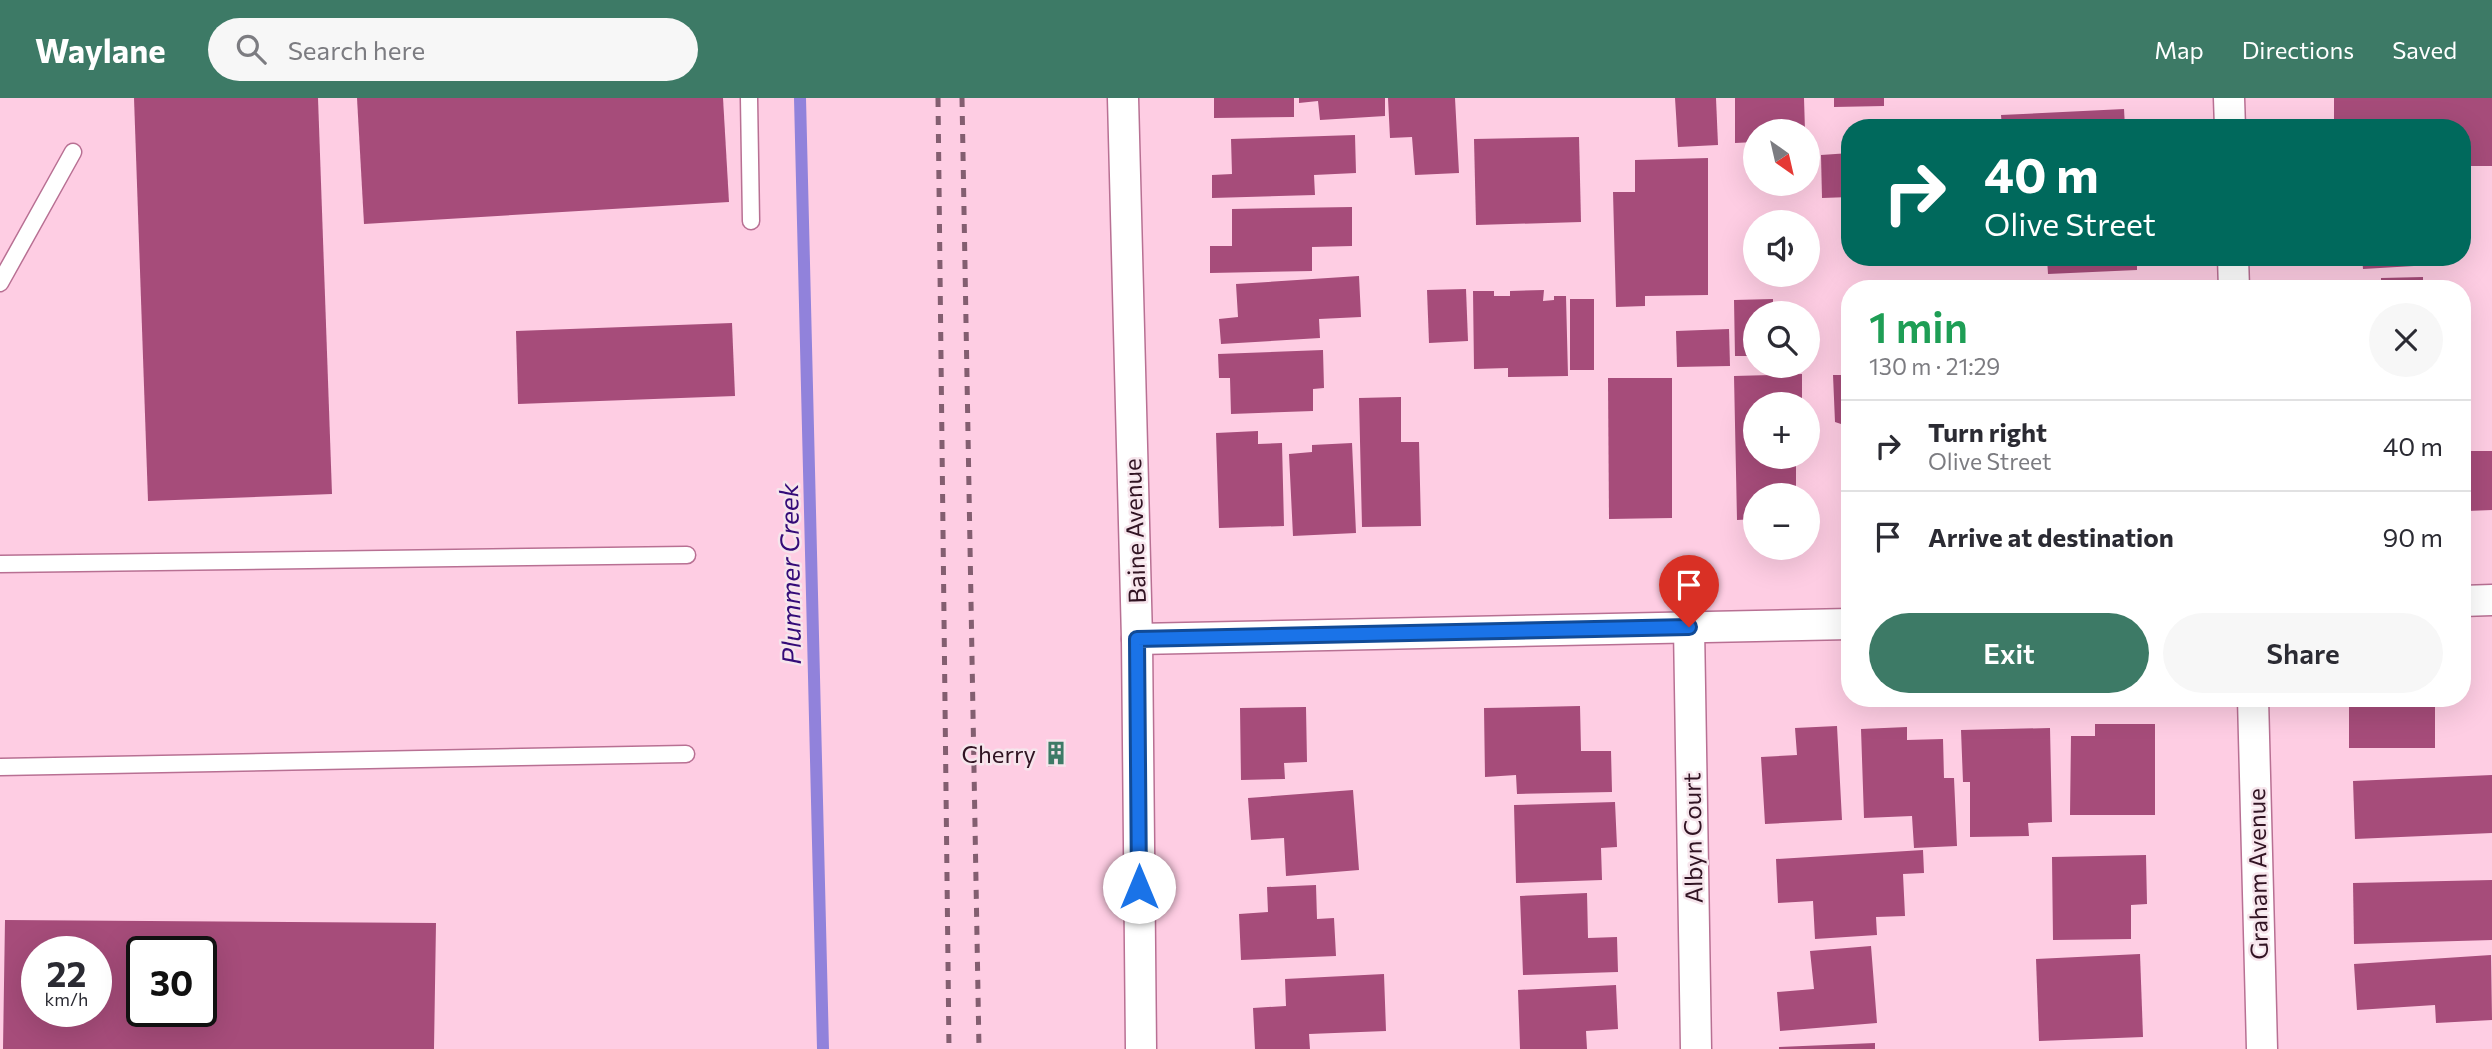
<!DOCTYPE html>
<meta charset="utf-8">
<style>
:root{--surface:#fff;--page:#f7f7f7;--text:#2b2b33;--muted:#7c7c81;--line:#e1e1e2;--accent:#3d7a66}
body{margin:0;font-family:Commissioner,sans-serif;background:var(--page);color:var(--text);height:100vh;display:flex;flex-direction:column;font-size:26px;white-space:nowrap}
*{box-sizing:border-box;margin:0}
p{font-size:23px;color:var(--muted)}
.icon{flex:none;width:38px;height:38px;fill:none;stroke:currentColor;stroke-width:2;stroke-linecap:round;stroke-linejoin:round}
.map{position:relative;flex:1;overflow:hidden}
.sheet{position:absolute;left:1841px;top:182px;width:630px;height:427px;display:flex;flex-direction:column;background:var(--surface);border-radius:28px;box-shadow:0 7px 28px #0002}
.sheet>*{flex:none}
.banner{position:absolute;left:1841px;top:21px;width:630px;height:147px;border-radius:28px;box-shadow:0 7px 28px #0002;background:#00695c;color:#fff;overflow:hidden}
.needle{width:46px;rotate:146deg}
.fabs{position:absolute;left:1743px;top:21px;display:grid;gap:14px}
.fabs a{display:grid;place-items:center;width:77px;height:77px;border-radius:50%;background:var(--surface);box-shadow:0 7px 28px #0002;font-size:35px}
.speed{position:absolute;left:21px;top:838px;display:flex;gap:14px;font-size:35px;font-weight:700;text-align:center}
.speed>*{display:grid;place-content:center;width:91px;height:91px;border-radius:50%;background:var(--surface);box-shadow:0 7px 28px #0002;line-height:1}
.speed small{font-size:18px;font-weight:400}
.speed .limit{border:4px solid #111;border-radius:10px;background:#fff;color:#111}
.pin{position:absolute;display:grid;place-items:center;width:60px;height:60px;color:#fff;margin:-72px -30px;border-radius:50% 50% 50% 0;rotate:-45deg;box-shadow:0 0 7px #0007}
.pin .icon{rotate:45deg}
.me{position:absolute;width:77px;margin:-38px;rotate:0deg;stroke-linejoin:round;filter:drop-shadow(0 0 5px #0008)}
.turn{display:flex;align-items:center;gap:24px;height:147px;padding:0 28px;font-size:32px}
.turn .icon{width:91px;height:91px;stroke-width:2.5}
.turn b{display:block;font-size:49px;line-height:60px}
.round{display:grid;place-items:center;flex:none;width:74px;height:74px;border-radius:37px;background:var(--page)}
.summary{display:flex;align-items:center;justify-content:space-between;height:119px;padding:0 28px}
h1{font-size:42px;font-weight:600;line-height:52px;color:#1e9e55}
.button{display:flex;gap:14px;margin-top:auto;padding:14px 28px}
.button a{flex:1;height:80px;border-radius:42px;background:var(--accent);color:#fff;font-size:28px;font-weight:600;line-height:80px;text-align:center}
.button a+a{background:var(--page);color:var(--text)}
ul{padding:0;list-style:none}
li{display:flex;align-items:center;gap:21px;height:91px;padding:0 28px;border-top:2px solid var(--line)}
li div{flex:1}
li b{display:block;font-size:26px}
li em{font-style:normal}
header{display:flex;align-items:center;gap:42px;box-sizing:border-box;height:98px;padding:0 35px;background:var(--accent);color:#fff}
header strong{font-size:33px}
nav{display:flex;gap:38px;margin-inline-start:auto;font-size:24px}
.search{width:490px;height:63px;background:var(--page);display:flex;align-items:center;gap:18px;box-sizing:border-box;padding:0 24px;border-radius:38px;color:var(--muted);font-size:26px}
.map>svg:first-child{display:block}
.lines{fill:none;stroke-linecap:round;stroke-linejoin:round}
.stream{stroke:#9182db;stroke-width:12}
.building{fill:#a64c7a;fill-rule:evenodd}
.lane-casing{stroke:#b87093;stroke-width:19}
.street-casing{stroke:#b87093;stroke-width:33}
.lane{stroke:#fff;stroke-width:16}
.street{stroke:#fff;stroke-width:30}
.rail{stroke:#835e70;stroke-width:5;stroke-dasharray:9 9;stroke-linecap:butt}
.route-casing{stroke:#114b97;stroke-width:18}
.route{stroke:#1a73e8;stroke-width:12}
.labels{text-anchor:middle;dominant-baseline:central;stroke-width:5;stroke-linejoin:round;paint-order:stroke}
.street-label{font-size:24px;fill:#311423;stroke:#f6e5ec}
.poi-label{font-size:24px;fill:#311423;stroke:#f6e5ec;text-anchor:end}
.water-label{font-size:26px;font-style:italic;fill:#340b78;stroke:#f6e5ec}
</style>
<header>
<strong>Waylane</strong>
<div class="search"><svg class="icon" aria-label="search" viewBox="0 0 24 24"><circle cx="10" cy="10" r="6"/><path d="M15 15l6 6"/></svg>Search here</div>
<nav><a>Map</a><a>Directions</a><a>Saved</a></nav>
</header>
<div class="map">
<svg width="2492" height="951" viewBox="0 0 2492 951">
<rect width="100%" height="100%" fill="#fecde3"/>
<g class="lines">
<path class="stream" d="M800,0L823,951"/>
</g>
<g class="building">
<path d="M134,0H318L332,396L148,403Z"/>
<path d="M357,0H723L729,104L364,126Z"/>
<path d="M1214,0H1294V19L1214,20Z"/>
<path d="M1299,0H1385V18L1320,22L1318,3L1299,5Z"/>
<path d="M1388,0H1455L1459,75L1415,77L1412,39L1390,40Z"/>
<path d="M1675,0H1716L1718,47L1678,49Z"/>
<path d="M1735,0H1804L1805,33H1755V44L1735,45Z"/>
<path d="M1834,0H1884V8L1834,9Z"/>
<path d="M2334,0H2492V68H2462V30H2334Z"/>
<path d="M2124,11L2125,30H2002L2001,17Z"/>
<path d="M1355,37L1356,75L1314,77L1315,97L1212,100V77L1232,76L1231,41Z"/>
<path d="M1579,39L1581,124L1476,127L1474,41Z"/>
<path d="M1850,55V99L1822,100L1821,57Z"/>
<path d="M1708,60V197L1645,198V208L1616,209L1613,94H1635V62Z"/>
<path d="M1352,109V148L1312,149V173L1210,175V148H1232V111Z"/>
<path d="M2047,159H2137V172L2048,176Z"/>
<path d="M2362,159H2413L2414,168L2363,171Z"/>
<path d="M1359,178L1361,219L1319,221L1320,240L1221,246L1219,221L1238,219L1236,186Z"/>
<path d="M2423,179V191H2381V180Z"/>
<path d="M2133,182V191H2000V188Z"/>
<path d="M1466,191L1468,243L1429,245L1427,192Z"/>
<path d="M1544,192L1543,203L1554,202V198H1566L1568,278L1508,279V270L1474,271L1473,193H1494V198H1510V193Z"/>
<rect x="1570" y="201" width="24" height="71"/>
<path d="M1773,201V215H1755V258H1735L1734,202Z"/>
<path d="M732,225L735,298L518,306L516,233Z"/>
<path d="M1729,231L1730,268L1677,269L1676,233Z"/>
<path d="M1323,252L1324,290L1313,291V313L1231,316L1230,280H1219L1218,256Z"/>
<rect x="2462" y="267" width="6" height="35"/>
<path d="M1802,276V306H1755V359H1796V397H1755V421L1737,422L1734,278Z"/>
<path d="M1833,277H1850V417H1845L1841,326L1835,324Z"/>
<path d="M1608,280H1672V420L1609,421Z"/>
<path d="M1401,299V344H1419L1421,428L1362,429L1359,300Z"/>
<path d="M1258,333V346L1282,345L1284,428L1219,430L1216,335Z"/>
<path d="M1352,345L1356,435L1293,438L1289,356L1312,354V347Z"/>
<path d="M2462,353H2492V412L2467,413V402H2462Z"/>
<rect x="2349" y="600" width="86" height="50"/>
<path d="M1580,608L1581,653H1611L1612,694L1517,696L1516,677L1485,679L1484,610Z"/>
<path d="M1306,609L1307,664L1284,665L1285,681L1241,682L1240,610Z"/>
<path d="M2095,626H2155V717H2070L2071,638H2095Z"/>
<path d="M1837,628L1842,722L1765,726L1761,659L1797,657L1795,630Z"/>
<path d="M1907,629V642L1943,641L1944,680H1954L1957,748L1914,750L1912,718L1864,720L1861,631Z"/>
<path d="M2050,630L2052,724L2028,725L2029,738L1970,739V684H1963L1961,632Z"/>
<path d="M1065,642L1066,667L1048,669L1046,643Z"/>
<path d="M2492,677V735L2355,741L2353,683Z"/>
<path d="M1353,692L1359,772L1286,778L1284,740L1251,742L1248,700Z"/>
<path d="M1615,704L1617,749L1601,750L1602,782L1516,785L1514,707Z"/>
<path d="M1923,752L1924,775L1903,776L1905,818L1876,819L1877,837L1815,841L1813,803L1778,805L1776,761Z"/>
<path d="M2146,757L2147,806L2131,807V841L2053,842L2052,759Z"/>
<path d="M2492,782V842L2354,846L2353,785Z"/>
<path d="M1316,787L1317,821L1334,820L1336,858L1241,862L1239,816L1268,814L1267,789Z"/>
<path d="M1587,795L1588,840L1617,839L1618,874L1523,877L1520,798Z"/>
<path d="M5,822L436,825L434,951H3ZM37,854H96V914H37ZM142,854H201V914H142Z"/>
<path d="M1871,848L1877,925L1780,933L1777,894L1814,891L1810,853Z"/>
<path d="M2140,856L2143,939L2039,943L2036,861Z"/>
<path d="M2491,857L2492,922L2436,925L2435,907L2357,912L2354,866Z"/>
<path d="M1384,876L1386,933L1309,936L1310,951H1255L1253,910L1286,908L1285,881Z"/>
<path d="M1616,887L1618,931L1586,933L1587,951H1520L1518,892Z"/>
<path d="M1875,945V951H1779V949Z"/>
</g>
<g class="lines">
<g class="lane-casing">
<g id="lane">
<path d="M749,0L751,123"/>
<path d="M0,185L73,54"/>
<path d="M0,466L687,457"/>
<path d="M0,669L686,656"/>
</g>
</g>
<g class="street-casing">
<g id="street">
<path d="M1123,0L1137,541L1141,951"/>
<path d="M2229,0L2230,30"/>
<path d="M2233,159L2234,191"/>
<path d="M2462,503L2492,502"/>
<path d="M1689,529L1696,951"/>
<path d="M1137,541L1850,526"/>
<path d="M2253,600L2262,951"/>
</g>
</g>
<use href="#lane" class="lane"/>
<use href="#street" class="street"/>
<g class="rail">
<path d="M938,0L949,951"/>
<path d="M962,0L979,951"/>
</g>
</g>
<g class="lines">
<g class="route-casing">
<path id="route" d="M1139,789L1137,541L1689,529"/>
</g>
<use href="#route" class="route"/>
</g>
<defs>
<g id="building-bare" transform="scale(1.89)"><path d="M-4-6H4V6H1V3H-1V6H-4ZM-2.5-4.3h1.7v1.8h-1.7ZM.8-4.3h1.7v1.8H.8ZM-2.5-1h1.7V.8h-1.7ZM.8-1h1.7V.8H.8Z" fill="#3d7a66" stroke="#f6e5ec" stroke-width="2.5" paint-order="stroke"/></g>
</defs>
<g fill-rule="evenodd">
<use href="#building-bare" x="1056" y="655"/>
</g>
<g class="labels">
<g class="street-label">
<text transform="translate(1134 433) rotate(-92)">Baine Avenue</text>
<text transform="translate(1692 740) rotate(-91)">Albyn Court</text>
<text transform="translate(2257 776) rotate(-91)">Graham Avenue</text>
</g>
<g class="poi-label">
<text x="1036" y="655">Cherry</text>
</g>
<g class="water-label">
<text transform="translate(789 476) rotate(-91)">Plummer Creek</text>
</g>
</g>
</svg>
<div class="fabs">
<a><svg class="needle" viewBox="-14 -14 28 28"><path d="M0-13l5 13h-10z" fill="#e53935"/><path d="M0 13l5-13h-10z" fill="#7c7c81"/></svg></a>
<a><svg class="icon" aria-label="sound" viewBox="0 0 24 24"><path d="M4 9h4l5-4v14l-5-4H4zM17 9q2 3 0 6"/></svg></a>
<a><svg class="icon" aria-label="search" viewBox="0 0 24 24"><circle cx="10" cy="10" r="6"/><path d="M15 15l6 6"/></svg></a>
<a>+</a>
<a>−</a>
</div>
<div class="speed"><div>22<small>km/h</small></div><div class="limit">30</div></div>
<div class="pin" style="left:1689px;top:529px;background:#d93025"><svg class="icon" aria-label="arrive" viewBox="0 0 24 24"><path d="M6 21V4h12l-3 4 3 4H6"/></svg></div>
<svg class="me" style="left:1139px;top:789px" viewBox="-20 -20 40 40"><circle r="19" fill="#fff"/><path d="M0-13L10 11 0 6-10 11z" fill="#1a73e8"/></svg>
<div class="banner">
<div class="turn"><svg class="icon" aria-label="right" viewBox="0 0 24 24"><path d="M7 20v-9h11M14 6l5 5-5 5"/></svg><div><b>40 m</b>Olive Street</div></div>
</div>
<section class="sheet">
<div class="summary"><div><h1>1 min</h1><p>130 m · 21:29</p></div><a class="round"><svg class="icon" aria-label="close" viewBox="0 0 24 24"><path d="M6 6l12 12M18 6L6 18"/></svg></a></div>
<ul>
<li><svg class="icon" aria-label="right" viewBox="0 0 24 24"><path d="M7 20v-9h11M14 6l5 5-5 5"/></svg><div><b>Turn right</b><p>Olive Street</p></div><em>40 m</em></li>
<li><svg class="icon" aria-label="arrive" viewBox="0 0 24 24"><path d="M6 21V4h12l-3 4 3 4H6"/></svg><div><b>Arrive at destination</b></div><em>90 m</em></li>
</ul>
<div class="button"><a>Exit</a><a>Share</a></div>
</section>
</div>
